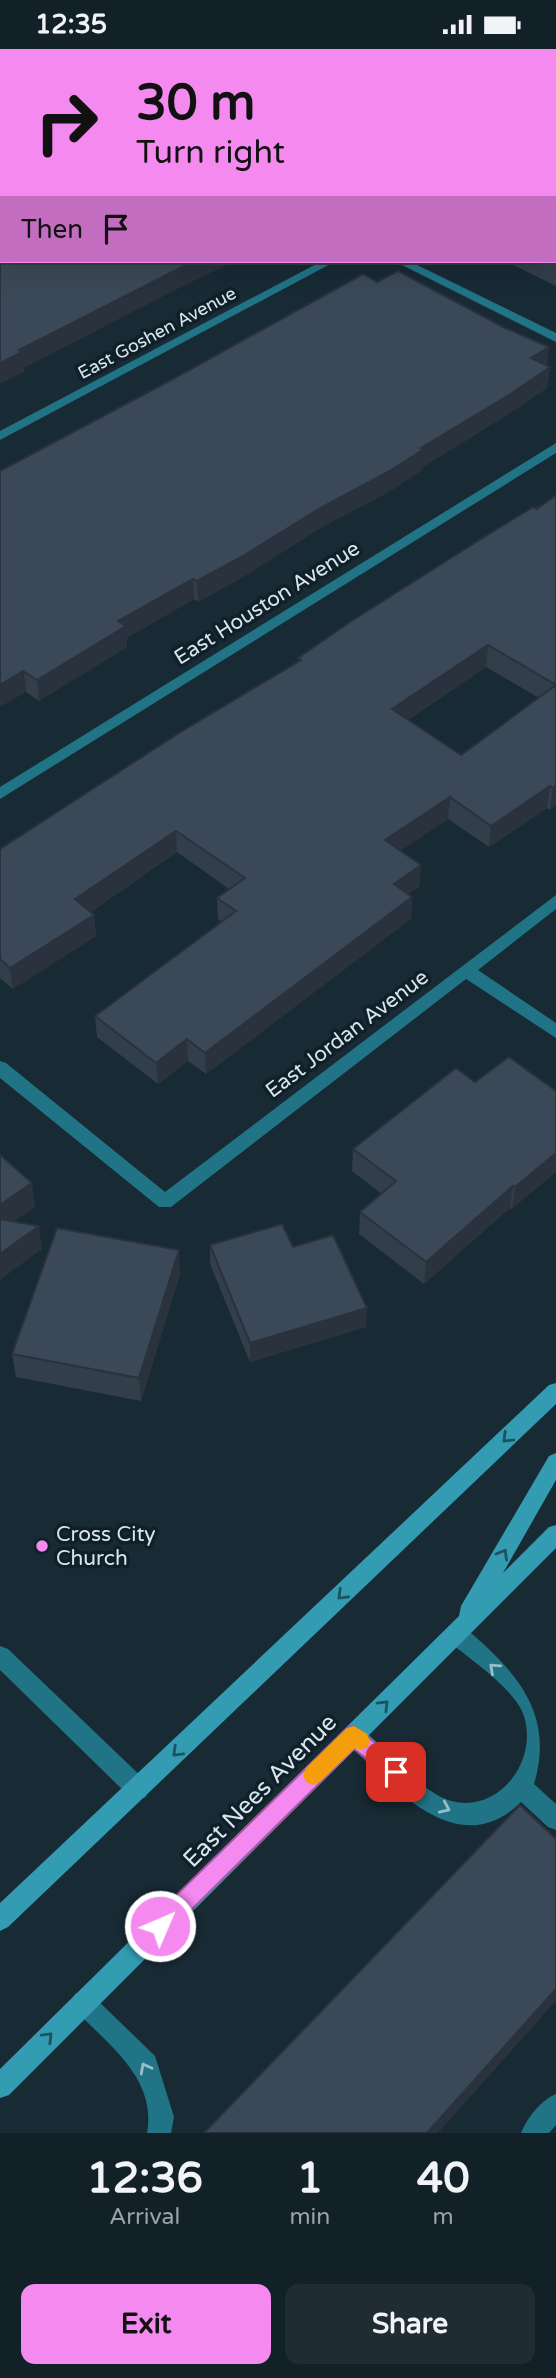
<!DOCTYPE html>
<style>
:root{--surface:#122027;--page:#1f2d33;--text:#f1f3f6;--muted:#9ca3a7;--line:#313e44;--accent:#f489f0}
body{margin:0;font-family:"Varela Round",sans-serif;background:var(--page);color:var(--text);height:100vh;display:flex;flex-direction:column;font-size:26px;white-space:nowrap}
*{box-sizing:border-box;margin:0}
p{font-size:23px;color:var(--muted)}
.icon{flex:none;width:38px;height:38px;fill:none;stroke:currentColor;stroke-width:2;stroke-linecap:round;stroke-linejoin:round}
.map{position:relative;height:2084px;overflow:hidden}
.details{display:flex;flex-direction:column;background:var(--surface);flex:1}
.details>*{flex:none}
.top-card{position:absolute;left:0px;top:0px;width:556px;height:214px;box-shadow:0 7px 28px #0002,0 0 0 2px var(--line);background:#f489f0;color:#111;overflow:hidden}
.pin{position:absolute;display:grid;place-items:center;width:60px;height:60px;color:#fff;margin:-30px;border-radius:14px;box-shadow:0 4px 10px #0006}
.me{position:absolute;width:77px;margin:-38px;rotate:45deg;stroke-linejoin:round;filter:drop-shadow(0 0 5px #0008)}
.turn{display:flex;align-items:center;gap:24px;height:147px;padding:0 21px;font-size:32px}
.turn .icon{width:91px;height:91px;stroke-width:2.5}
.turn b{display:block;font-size:49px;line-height:60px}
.then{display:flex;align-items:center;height:66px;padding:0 21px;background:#0003;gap:14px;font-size:26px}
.eta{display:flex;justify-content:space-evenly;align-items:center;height:119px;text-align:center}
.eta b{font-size:42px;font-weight:700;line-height:49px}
.cta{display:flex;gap:14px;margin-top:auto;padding:14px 21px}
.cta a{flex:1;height:80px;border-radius:14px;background:var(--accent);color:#111;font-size:28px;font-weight:700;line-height:80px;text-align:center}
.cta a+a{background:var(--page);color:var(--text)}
.status{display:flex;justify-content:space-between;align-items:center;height:49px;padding:0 35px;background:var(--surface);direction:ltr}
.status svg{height:19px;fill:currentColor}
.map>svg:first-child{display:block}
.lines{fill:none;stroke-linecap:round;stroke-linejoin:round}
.lane{fill:#207486;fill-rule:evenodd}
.street{fill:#207486;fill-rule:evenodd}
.secondary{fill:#339cb2;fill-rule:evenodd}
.wall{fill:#333e4b;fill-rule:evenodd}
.shaded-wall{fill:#29323d}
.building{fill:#3b4857;stroke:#29323d;stroke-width:2}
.oneway{stroke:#1d5260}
.oneway2{stroke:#99bdc8}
.route{fill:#f489f0;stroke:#9f599c;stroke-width:2}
.slow{fill:#f59e0b}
.poi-dot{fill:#f489f0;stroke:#0f202a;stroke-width:2.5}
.labels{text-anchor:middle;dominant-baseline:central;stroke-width:7;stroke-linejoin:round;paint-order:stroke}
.far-street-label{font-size:18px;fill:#dae5ec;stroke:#0f202a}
.street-label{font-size:21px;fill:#dae5ec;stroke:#0f202a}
.poi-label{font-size:21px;fill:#dae5ec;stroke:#0f202a;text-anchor:start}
.near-street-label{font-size:24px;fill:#dae5ec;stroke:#0f202a}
</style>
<div class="status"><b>12:35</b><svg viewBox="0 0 49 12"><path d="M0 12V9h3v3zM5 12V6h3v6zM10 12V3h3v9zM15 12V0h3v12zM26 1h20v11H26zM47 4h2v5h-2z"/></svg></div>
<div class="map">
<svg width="556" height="2084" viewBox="0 0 556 2084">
<rect width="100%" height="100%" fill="#182a34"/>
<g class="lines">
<path class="lane" d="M0,1597L8,1600L146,1732L149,1740L146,1748L138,1751L130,1748L0,1621Z"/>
<g class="street">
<path d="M322,212H336L0,391V382Z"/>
<path d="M394,212H409L556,284V293Z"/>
<path d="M556,394V404L0,750V738Z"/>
<path d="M556,846V860L478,921L556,974V989L466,930L171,1158H159L0,1029V1012L6,1014L165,1143Z"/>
<path d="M456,1575L464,1578C513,1620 556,1662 534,1735L556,1755V1781L548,1778L521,1753C457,1816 392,1736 346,1693L343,1686L346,1679L354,1675L362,1679C385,1700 418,1740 448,1751C499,1768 542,1708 522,1662C510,1637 470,1610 448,1592L445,1585L448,1578Z"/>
<path d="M83,1941L91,1945L155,2007L174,2068L171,2084H147C157,2030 109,1996 75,1961L71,1953L75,1945Z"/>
<path d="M556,2045V2076L549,2084H521C527,2069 541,2051 556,2045Z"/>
</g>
<g class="secondary">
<path d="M295,0H308L309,2H296Z"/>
<path d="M377,0H390L391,2H378Z"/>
<rect x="555" y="72" width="1" height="7"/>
<rect x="555" y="92" width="1" height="7"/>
<rect x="555" y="110" width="1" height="6"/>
<path d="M556,1334V1355L8,1878L0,1882V1854L549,1336Z"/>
<path d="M556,1404V1431L503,1524L549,1478L556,1476V1499L9,2046L0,2049V2020L459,1567L461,1557L549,1407Z"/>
</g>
</g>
<g class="wall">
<path d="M0,0L2,2V140L0,139Z"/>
<path d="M556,167V237L505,212H555Z"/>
<path d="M377,233L503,278L549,298L547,317L550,318L547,339L507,366L423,418L422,421L387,444L322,478L243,528L198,553L194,550L127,589V598L39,652L26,643L0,422Z"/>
<path d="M556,446V756L550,761L547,759L489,798L448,770L400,802L421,816L419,838L408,845L412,848L411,870L206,1025L188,1012L158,1035L97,988L95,967L221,873L218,870L217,849L229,840L177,803L91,863L94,866L96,887L13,940L0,929V800L298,613V609ZM486,618L539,649L461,706L408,671Z"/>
<path d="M475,1033L556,1042L512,1160L510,1159L424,1235L359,1185L360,1163L382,1145L352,1122L353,1100Z"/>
<path d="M210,1196L293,1198L366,1278L250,1313L210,1215Z"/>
<path d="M180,1225L141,1352L16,1328L12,1305Z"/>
</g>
<g class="shaded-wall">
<path d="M194,212H236L185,236L24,319V323L0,335V314L19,301Z"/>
<path d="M549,298L547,318L531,309Z"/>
<path d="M550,318L547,339L507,366L423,418L422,421L387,444L322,478L243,528L198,553L197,532L421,399Z"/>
<path d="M193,530L194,550L127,589V598L39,652L37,631L118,572Z"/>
<path d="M488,596L486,618L391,682L392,660Z"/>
<path d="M23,622L26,643L0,658V636Z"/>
<path d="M556,736V756L550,761L553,739Z"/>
<path d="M550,737L547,759L489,798L491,777Z"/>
<path d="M450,748L448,770L384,813L385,791Z"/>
<path d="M176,782L177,803L77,872L75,850Z"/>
<path d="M421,816L419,838L392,857L394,835Z"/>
<path d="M412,848L411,870L206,1025L205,1004Z"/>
<path d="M94,866L96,887L13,940L10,919Z"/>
<path d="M187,990L188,1012L158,1035L156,1014Z"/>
<path d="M556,1104V1123L512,1160L515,1138Z"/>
<path d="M32,1134L35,1158L0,1182V1156Z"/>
<path d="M513,1137L510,1159L424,1235L426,1213Z"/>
<path d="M39,1177L42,1200L0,1231V1205Z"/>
<path d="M179,1201L180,1225L141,1352L139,1329Z"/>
<path d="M367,1259L366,1278L250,1313V1294Z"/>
<path d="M556,1940V1952L438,2084H427Z"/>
</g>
<g class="building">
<path d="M0,0H215L219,2H2V99L0,100Z"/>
<path d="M2,102V122L0,121V109Z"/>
<path d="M2,147V212H194L19,301L22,303L0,314V148Z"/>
<path d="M555,166L556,167V216L547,212H555Z"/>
<path d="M398,222L503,278L549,298L531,309L550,318L509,346L421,399L424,400L388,423L322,458L243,507L197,532L193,530L118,572L126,577L37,631L23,622L0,636V422L173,330L363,225L377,233Z"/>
<path d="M556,446V636L488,596L392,660L461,706L556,636V736L553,739L550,737L491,777L450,748L385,791L421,816L394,835L412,848L205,1004L187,990L156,1014L95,967L236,862L217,849L245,829L176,782L75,850L94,866L10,919L0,910V800L179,684L301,611L298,609L350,573L481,490L533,458L537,460Z"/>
<path d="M509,1008L556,1042V1104L515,1138L513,1137L426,1213L360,1163L396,1132L353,1100L456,1019L475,1033Z"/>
<path d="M0,1106L32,1134L0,1156Z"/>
<path d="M0,1170L39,1177L0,1205Z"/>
<path d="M282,1175L293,1198L333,1186L367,1259L250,1294L210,1196Z"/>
<path d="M57,1179L179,1201L139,1329L12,1305Z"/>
<path d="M520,1756L556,1790V1940L427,2084H204Z"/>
</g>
<defs><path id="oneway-chevron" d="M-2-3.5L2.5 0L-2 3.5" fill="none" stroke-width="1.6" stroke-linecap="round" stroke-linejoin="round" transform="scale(1.75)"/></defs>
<g class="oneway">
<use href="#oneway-chevron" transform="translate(507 1389) rotate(136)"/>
<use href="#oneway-chevron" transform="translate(503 1505) rotate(-60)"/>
<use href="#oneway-chevron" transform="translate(342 1546) rotate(136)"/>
<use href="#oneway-chevron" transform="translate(384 1656) rotate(-45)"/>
<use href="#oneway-chevron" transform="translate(177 1703) rotate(136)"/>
<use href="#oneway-chevron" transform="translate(48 1988) rotate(-45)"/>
</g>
<g class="oneway2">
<use href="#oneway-chevron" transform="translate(494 1619) rotate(-138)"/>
<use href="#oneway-chevron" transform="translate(445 1759) rotate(24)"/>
<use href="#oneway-chevron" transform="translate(145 2019) rotate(-118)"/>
</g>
<path class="route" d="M354,1677L403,1716L406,1723L403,1730L396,1733L354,1700L168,1884L160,1887L153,1884L150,1877L153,1869L347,1679Z"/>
<path class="slow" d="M354,1677L367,1685L370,1692L367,1698L360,1701L355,1699L320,1733L313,1736L306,1733L303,1726L306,1719L347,1679Z"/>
<circle class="poi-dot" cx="42" cy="1497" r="7"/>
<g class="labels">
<g class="far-street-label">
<text transform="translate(157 284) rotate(-28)">East Goshen Avenue</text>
</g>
<g class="street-label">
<text transform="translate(267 554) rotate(-32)">East Houston Avenue</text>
<text transform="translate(347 985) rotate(-37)">East Jordan Avenue</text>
</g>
<g class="poi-label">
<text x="56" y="1485">Cross City<tspan x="56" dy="24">Church</tspan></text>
</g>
<g class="near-street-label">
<text transform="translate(260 1742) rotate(-45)">East Nees Avenue</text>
</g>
</g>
</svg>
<div class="pin" style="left:396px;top:1723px;background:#d93025"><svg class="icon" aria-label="arrive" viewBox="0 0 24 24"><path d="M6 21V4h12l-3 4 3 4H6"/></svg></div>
<svg class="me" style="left:160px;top:1877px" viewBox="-20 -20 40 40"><circle r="17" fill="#f489f0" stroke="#fff" stroke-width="3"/><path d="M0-11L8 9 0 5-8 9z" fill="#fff"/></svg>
<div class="top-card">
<div class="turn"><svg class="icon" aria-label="right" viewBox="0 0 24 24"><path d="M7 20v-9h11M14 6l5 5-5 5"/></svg><div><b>30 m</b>Turn right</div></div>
<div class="then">Then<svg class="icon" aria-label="arrive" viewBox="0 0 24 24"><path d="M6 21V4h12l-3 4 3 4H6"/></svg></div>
</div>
</div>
<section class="details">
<div class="eta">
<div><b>12:36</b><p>Arrival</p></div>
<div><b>1</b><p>min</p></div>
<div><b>40</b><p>m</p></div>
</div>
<div class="cta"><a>Exit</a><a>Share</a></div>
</section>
